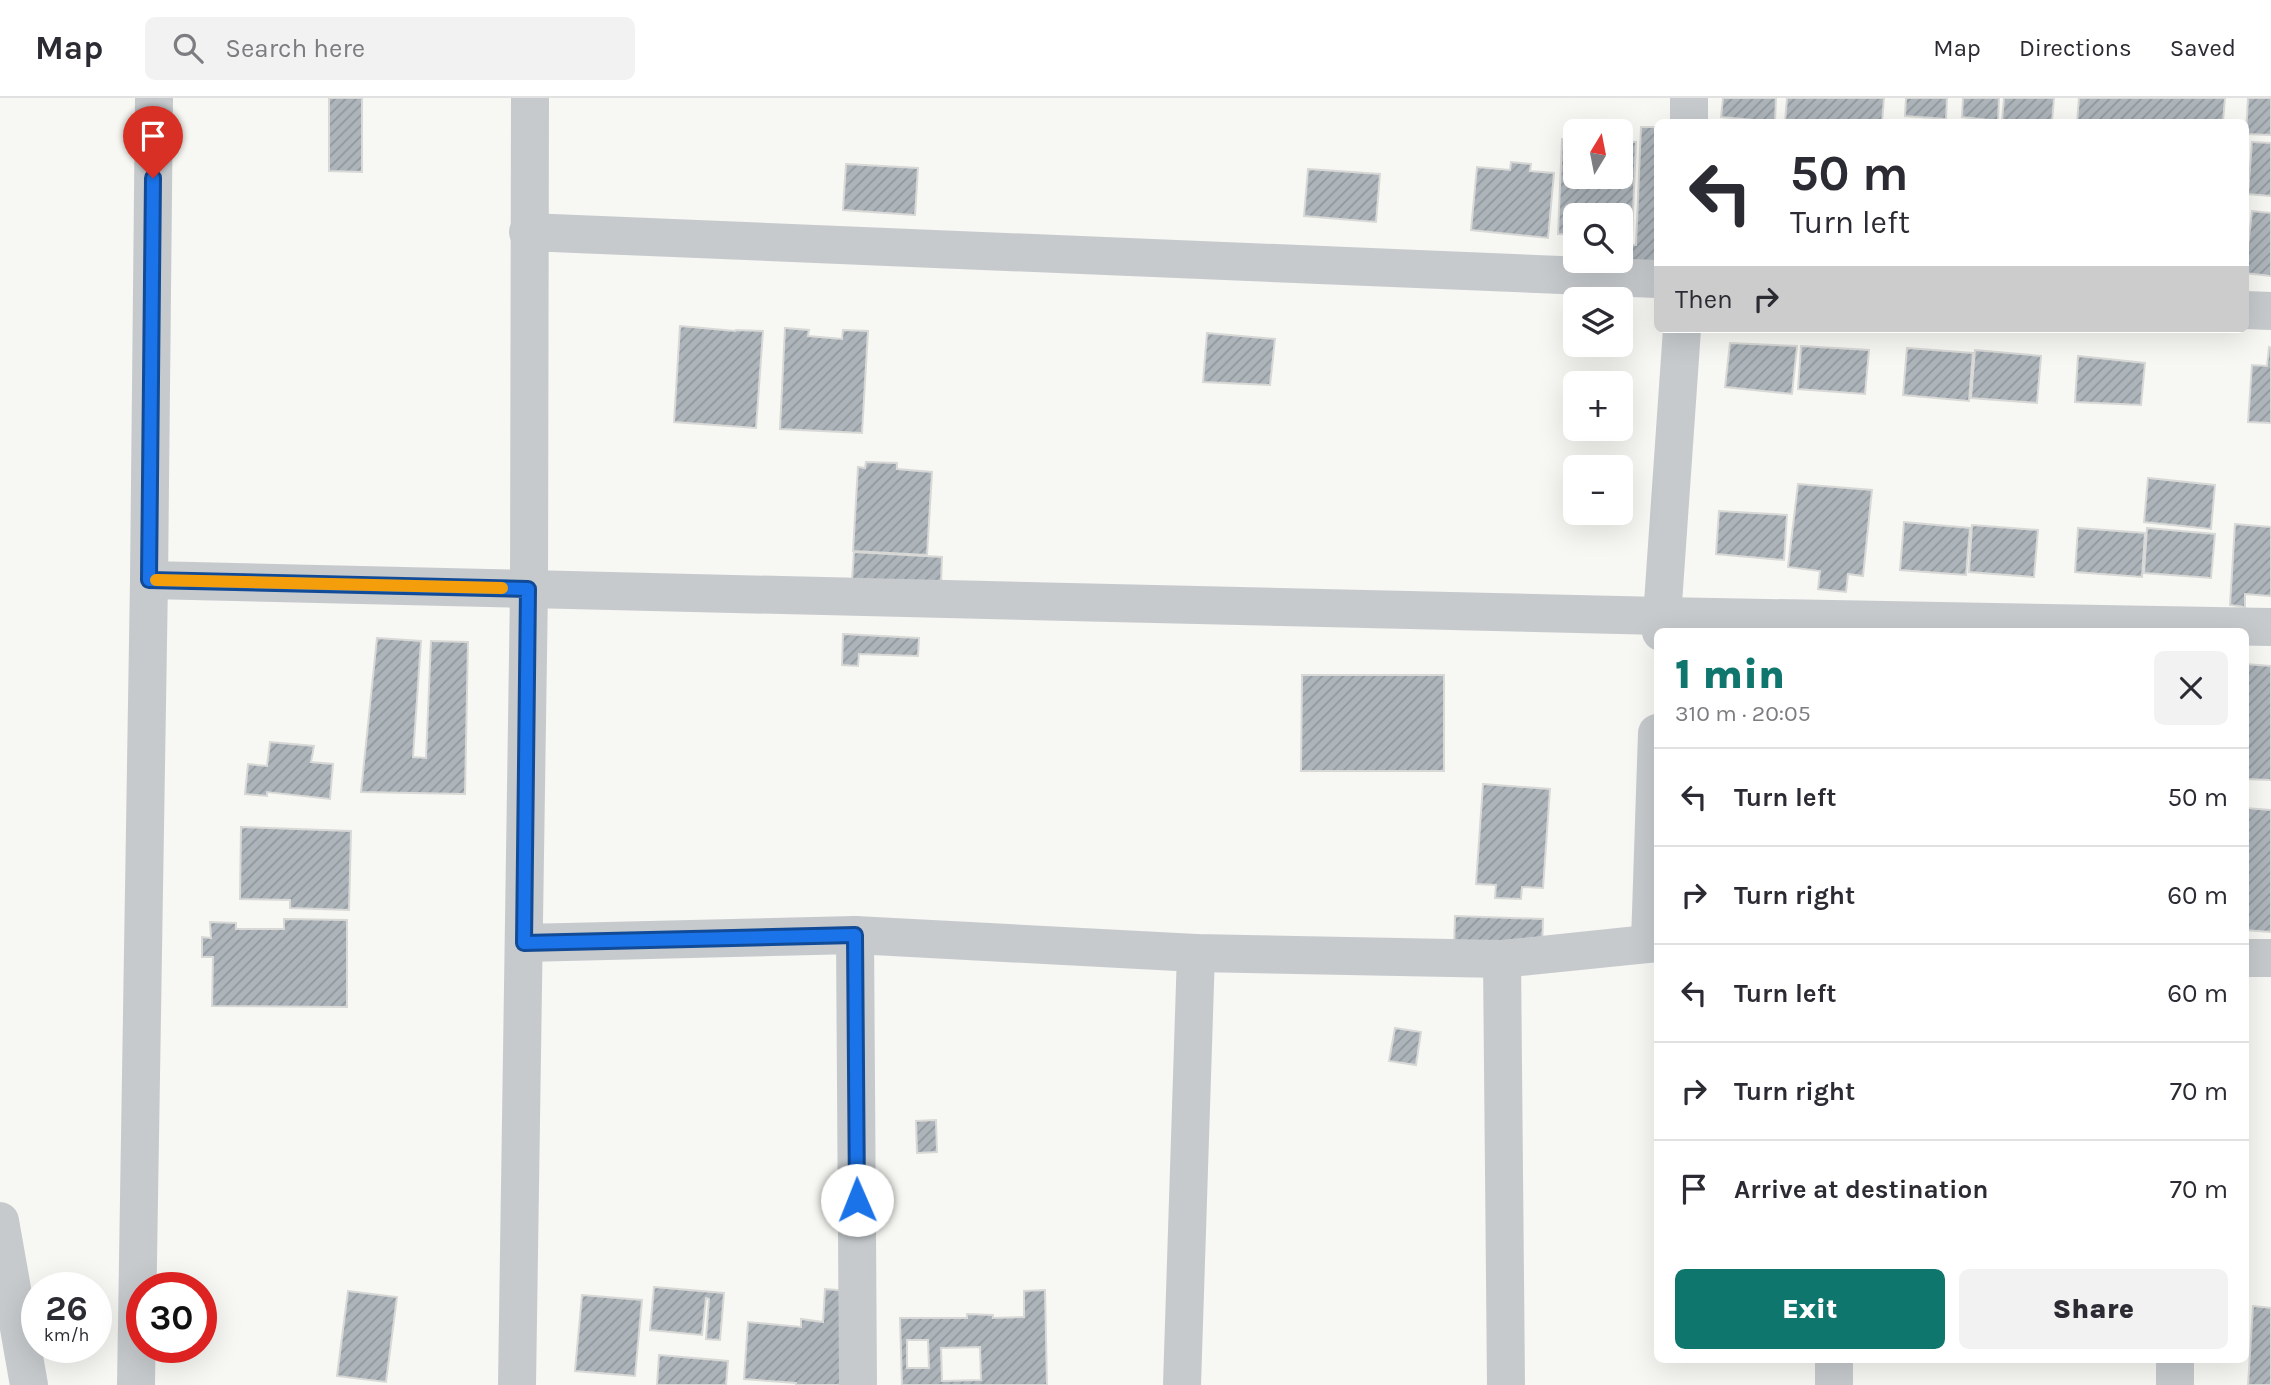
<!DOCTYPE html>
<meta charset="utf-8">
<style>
:root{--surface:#fff;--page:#f2f2f3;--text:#2b2b33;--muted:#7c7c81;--line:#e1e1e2;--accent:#0f766e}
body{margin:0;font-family:Karla,sans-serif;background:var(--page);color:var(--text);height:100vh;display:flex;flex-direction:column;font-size:26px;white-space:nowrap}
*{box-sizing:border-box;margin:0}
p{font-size:23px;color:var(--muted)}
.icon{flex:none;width:38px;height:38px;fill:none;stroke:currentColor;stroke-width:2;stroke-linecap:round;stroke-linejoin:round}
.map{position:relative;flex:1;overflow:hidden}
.details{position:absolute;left:1654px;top:530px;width:595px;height:735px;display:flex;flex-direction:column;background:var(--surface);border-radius:10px;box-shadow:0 7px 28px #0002}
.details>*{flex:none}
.top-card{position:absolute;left:1654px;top:21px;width:595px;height:214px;border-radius:10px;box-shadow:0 7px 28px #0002;background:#fff;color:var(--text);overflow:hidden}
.needle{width:46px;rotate:10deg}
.controls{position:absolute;left:1563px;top:21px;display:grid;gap:14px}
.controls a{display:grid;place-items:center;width:70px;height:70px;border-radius:10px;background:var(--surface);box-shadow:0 7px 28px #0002;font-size:35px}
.speed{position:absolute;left:21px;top:1174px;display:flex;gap:14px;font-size:35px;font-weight:700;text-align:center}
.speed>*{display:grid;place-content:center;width:91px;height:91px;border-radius:50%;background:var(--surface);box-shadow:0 7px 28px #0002;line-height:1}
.speed small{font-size:18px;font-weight:400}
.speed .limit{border:10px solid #d22;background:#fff;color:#111}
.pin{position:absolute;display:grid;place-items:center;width:60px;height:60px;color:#fff;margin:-72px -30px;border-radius:50% 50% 50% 0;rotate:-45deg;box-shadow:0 0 7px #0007}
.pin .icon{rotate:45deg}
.me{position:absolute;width:77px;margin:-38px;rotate:359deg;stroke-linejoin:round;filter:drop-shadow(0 0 5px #0008)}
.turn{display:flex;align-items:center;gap:24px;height:147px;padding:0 21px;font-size:32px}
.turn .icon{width:91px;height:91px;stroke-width:2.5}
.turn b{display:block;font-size:49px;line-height:60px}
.then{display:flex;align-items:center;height:66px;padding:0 21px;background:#0003;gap:14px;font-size:26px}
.round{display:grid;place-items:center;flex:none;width:74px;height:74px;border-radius:10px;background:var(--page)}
.headline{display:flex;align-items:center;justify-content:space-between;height:119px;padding:0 21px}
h1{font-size:42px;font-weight:800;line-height:52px;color:var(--accent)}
.cta{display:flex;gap:14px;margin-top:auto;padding:14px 21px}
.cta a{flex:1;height:80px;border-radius:10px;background:var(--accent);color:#fff;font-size:28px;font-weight:800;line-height:80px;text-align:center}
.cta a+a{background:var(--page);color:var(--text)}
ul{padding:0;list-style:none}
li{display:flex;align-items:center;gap:21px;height:98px;padding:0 21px;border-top:2px solid var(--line)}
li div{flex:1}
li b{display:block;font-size:26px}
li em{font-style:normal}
header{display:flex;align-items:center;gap:42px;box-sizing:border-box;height:98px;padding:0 35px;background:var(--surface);border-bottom:2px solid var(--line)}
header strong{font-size:33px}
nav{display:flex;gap:38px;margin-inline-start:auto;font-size:24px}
.search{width:490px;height:63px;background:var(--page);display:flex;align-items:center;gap:18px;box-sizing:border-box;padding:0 24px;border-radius:10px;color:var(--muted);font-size:26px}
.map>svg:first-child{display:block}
.building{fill:url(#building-hatch);stroke:#d8d8d6;stroke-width:2;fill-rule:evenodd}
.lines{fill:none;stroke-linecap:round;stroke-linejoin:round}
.minor{stroke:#c6cacd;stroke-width:38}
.route-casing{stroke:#114b97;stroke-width:18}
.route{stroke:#1a73e8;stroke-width:12}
.slow{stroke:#f59e0b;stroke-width:12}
</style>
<header>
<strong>Map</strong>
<div class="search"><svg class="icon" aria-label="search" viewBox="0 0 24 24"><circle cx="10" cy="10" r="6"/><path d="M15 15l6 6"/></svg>Search here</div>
<nav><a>Map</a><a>Directions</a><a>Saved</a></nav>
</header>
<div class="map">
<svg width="2271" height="1287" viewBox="0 0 2271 1287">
<defs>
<pattern id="building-hatch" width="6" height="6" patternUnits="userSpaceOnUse" patternTransform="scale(1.75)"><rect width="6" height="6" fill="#adb5bb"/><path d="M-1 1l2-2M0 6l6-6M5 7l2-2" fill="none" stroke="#90989e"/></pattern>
</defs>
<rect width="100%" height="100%" fill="#f7f7f3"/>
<g class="building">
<path d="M329,0H362V74L329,73Z"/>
<path d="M1723,0H1776L1775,24L1721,19Z"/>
<path d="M1787,0H1884L1882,24H1785Z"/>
<path d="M1906,0H1947L1946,21L1905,18Z"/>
<path d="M1963,0H1999L1998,23L1962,19Z"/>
<path d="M2004,0H2054L2052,24L2002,23Z"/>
<path d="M2079,0H2225L2223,24H2077Z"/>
<path d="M2248,0H2271V37L2246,36Z"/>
<path d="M1641,29H1657V168L1572,165V144H1575V163H1620V146L1636,147Z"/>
<path d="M1562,41L1575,42V79H1620V43L1636,44L1632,139H1620V117H1575V137L1558,136Z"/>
<path d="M2252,44L2271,45V98L2248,96Z"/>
<path d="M1511,64L1531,66L1530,73L1554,75L1548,140L1471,132L1477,69L1510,72Z"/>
<path d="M846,66L918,70L915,117L843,112Z"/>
<path d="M1308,71L1380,76L1376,124L1304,118Z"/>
<path d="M2252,113L2271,115V178L2245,175Z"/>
<path d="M680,228L735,233L736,232L763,233L756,330L674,324Z"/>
<path d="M785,230L809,232L808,238L842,241L843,232L868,233L862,335L780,331Z"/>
<path d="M1207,235L1275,241L1270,287L1203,284Z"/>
<path d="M1730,245L1797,248L1792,296L1725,289Z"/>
<path d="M1801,248L1869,252L1865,296L1798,291Z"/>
<path d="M2269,249L2271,250V325L2248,324L2252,267L2267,268Z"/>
<path d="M1907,250L1973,255L1969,303L1903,297Z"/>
<path d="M1975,252L2041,258L2037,305L1971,300Z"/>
<path d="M2078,258L2145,265L2141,307L2075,304Z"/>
<path d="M866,364L897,365V371L932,374L927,457L853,453L858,369L865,370Z"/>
<path d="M2148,380L2215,387L2211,431L2144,424Z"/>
<path d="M1798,386L1872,392L1863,478L1848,476L1846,494L1818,491L1820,473L1788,469Z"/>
<path d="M1719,413L1787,417L1784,462L1716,456Z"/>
<path d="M1904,424L1970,430L1966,477L1900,472Z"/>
<path d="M2235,426L2271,429V498L2245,496V509L2230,507Z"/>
<path d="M1972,427L2038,432L2034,479L1969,474Z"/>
<path d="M2078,430L2145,435L2142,479L2075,474Z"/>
<path d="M2147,430L2215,436L2211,480L2144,475Z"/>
<path d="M854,454L942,459L941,486L852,482Z"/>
<path d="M843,536L919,540L918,558L859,556L858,568L842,567Z"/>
<path d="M377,540L421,543L413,659L426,660L431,543L468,544L465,696L361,694Z"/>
<path d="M2245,566L2271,568V682L2245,681Z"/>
<path d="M1302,577H1444V673H1301Z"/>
<path d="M270,644L314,648L311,664L333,666L330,701L267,694V698L245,696L248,666L267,668Z"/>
<path d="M1483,686L1550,691L1543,790L1522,789L1521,801L1495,800L1496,787L1476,786Z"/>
<path d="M2245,710L2271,712V834L2245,832Z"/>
<path d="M241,729L351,733L349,812L290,810V802L240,801Z"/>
<path d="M1455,818L1543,821L1542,854L1454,851Z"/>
<path d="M284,821L347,822V909L212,908L213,859H202V839L211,840L210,824L236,825V831H284Z"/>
<path d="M1395,930L1421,934L1416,967L1389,963Z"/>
<path d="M936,1022L937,1054L917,1055L916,1023Z"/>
<path d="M654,1189L724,1195L720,1242L706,1241L709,1201L706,1200L702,1237L650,1232Z"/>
<path d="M825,1191L860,1194L852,1287H796V1285L744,1281L748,1224L801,1229V1221L823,1224Z"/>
<path d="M1045,1192L1047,1287H902L900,1220H967V1216L993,1217V1220L1024,1219V1193ZM907,1242H928L929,1270H907ZM980,1249L981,1282L942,1283L941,1250Z"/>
<path d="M348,1193L397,1199L386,1284L337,1278Z"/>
<path d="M582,1197L642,1202L635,1278L575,1273Z"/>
<path d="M2253,1208L2271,1210V1287H2248Z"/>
<path d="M659,1257L728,1263L726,1287H657Z"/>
</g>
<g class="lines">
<g class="minor">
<path d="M1689,24V0"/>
<path d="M528,134L1657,181"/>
<path d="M2245,212L2271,213"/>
<path d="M149,482L1661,518L2271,529"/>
<path d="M1661,534L1682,231"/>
<path d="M855,837L858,1287"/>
<path d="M1650,844L1657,635"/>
<path d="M524,845L855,837L1196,855L1502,861L1657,845"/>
<path d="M2245,860H2271"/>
<path d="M1502,861L1506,1287"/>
<path d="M0,1123L29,1287"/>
<path d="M136,1287L149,482L154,0"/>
<path d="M517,1287L529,491L530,0"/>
<path d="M1182,1287L1196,855"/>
<path d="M1834,1287V1262"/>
<path d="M2175,1287V1262"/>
</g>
</g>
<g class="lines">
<g class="route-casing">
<path id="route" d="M153,80L149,482L528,491L524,845L855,837L857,1102"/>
</g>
<use href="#route" class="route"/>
<path class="slow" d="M156,482L502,490"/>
</g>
</svg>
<div class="controls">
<a><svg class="needle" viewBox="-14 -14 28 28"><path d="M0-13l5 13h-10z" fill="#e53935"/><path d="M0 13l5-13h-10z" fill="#7c7c81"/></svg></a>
<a><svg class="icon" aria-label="search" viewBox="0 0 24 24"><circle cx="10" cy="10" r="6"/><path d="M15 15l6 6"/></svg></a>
<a><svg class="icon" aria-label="layers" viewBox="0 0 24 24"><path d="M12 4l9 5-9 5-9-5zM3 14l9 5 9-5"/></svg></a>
<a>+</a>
<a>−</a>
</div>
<div class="speed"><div>26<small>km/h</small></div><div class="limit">30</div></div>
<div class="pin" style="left:153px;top:80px;background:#d93025"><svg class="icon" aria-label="arrive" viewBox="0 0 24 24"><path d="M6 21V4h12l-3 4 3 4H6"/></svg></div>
<svg class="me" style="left:857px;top:1102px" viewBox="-20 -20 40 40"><circle r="19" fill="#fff"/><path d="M0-13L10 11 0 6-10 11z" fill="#1a73e8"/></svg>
<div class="top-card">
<div class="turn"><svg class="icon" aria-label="left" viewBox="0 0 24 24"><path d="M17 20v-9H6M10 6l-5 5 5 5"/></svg><div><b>50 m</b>Turn left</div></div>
<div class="then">Then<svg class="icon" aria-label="right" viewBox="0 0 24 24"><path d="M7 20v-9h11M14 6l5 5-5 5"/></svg></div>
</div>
<section class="details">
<div class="headline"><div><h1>1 min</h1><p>310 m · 20:05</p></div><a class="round"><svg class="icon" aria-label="close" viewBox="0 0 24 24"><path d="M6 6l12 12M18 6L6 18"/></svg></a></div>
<ul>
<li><svg class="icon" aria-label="left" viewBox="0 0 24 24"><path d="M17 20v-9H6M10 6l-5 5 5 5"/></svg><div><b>Turn left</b></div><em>50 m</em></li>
<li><svg class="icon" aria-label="right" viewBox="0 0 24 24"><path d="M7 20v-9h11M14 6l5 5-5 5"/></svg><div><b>Turn right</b></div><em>60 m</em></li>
<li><svg class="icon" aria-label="left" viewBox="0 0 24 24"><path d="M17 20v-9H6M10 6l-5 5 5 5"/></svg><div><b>Turn left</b></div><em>60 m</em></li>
<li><svg class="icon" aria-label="right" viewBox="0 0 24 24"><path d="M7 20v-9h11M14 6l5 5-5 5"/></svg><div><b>Turn right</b></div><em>70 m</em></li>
<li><svg class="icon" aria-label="arrive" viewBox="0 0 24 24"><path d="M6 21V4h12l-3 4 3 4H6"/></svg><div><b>Arrive at destination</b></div><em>70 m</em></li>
</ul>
<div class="cta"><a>Exit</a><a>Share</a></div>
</section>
</div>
